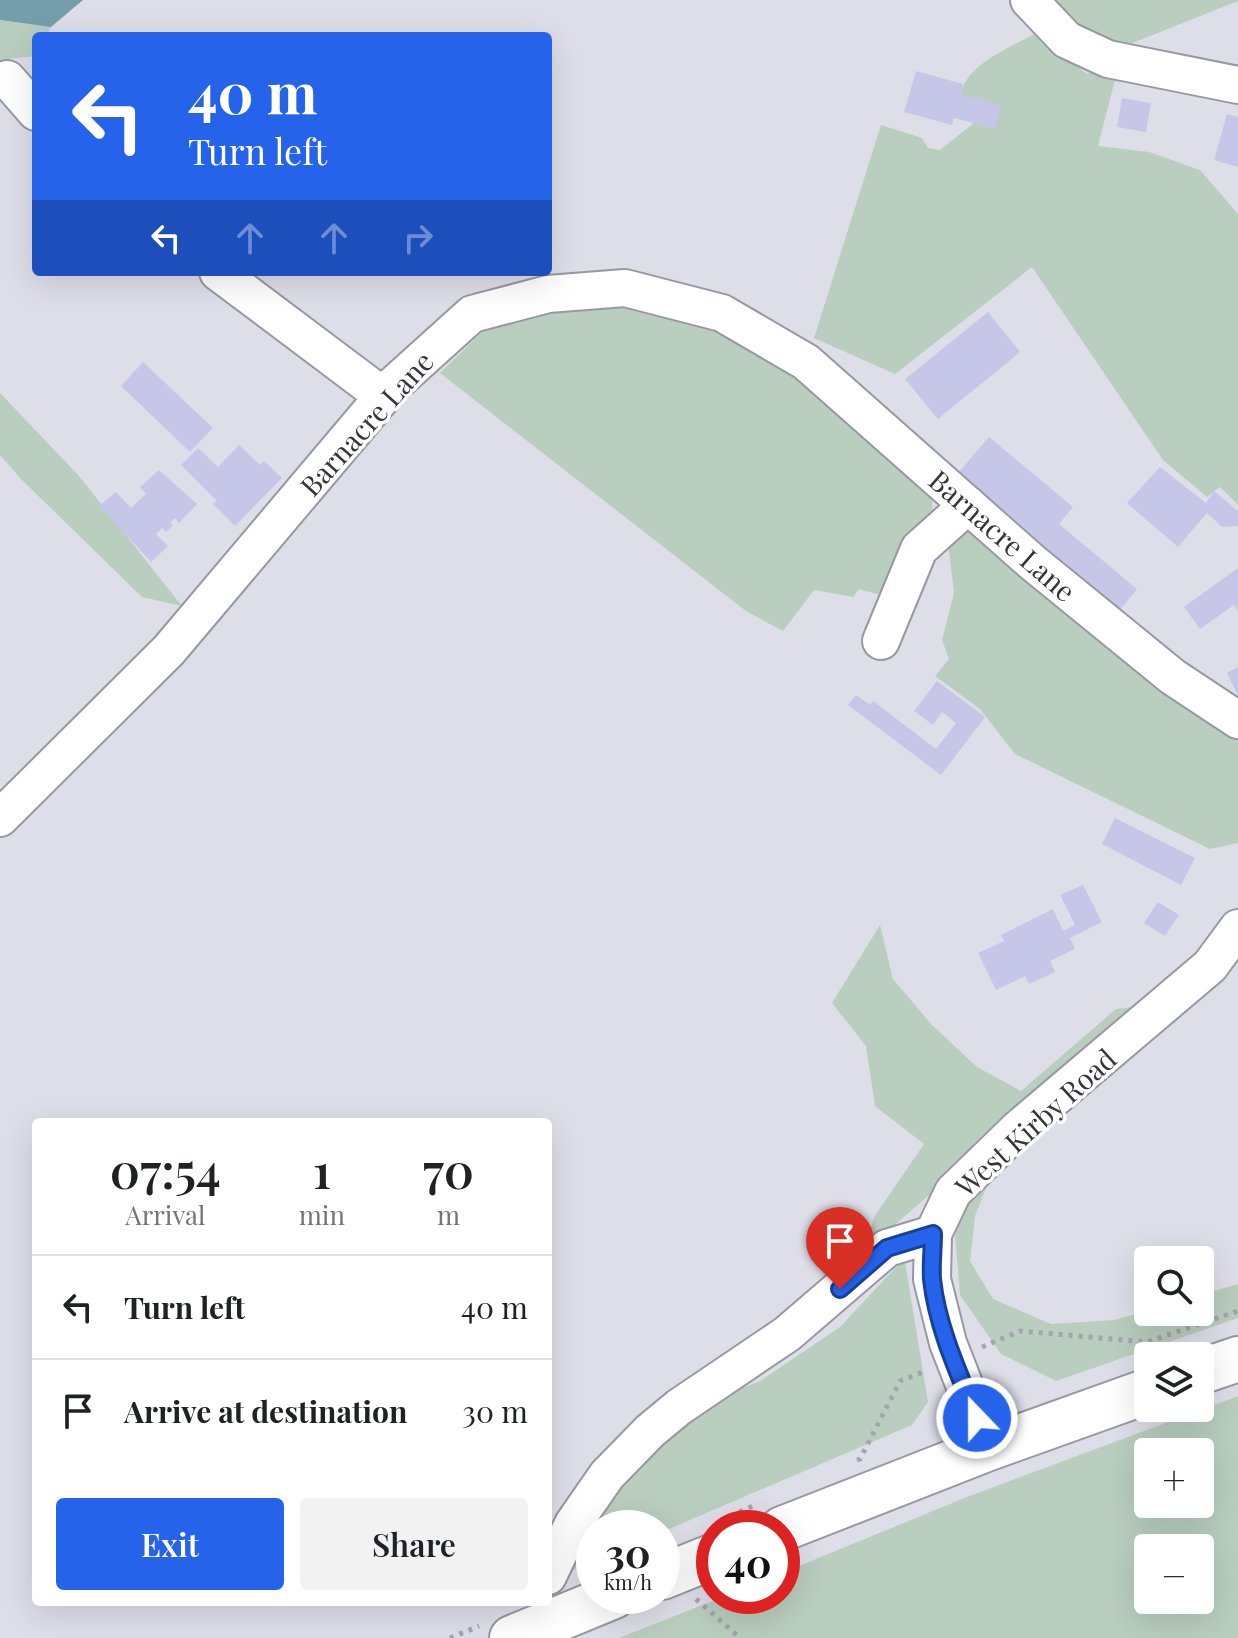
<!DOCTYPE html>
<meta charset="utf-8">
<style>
:root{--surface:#fff;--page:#f2f2f2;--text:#202124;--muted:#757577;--line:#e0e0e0;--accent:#2563eb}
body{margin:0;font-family:"Playfair Display",serif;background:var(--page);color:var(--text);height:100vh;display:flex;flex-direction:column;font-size:30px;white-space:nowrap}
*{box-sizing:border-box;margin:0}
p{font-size:26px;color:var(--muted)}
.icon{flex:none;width:44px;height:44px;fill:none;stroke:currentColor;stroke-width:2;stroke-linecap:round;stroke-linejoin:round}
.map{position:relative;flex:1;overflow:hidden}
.side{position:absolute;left:32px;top:1118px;width:520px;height:488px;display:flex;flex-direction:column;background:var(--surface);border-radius:8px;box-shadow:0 8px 32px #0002}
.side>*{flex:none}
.banner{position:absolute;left:32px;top:32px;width:520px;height:244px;border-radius:8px;box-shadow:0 8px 32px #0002;background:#2563eb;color:#fff;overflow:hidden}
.controls{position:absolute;left:1134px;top:1246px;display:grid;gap:16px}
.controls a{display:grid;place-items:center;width:80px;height:80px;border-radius:8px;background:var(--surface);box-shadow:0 8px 32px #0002;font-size:40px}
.speed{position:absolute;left:576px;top:1510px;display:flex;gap:16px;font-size:40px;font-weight:700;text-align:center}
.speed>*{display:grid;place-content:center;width:104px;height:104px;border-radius:50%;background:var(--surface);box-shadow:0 8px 32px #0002;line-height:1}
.speed small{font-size:20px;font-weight:400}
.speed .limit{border:12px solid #d22;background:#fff;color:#111}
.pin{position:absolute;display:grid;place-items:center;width:68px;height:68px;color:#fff;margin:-82px -34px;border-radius:50% 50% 50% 0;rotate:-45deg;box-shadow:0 0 8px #0007}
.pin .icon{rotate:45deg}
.me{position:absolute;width:88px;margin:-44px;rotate:338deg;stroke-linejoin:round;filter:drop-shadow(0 0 6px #0008)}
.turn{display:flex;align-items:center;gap:28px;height:168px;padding:0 24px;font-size:36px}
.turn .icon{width:104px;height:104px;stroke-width:2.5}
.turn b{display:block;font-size:56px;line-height:68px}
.lanes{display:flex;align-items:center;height:76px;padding:0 24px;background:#0003;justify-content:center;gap:40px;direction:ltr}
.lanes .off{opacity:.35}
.eta{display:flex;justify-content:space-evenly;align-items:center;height:136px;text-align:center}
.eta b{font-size:48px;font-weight:600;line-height:56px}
.cta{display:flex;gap:16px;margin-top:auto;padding:16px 24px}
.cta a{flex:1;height:92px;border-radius:8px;background:var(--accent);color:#fff;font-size:32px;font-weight:600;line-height:92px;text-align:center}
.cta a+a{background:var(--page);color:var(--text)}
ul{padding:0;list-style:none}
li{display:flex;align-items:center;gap:24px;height:104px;padding:0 24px;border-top:2px solid var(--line)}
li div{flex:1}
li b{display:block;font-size:30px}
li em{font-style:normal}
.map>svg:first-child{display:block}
.green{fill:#b9cebe;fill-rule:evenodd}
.water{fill:#749eac}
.building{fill:#c6c6e9}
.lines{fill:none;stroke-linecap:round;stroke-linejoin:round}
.minor-casing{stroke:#9898a2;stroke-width:40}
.major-casing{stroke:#9898a2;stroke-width:48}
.path{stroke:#a4a4ac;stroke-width:5;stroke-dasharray:4 6;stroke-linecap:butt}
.minor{stroke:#fff;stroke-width:36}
.major{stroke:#fff;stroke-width:44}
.route-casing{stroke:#184099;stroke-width:20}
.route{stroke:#2563eb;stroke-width:14}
.labels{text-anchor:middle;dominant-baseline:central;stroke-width:7;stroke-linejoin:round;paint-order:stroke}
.street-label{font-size:28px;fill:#36363a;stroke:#fff}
</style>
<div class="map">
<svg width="1238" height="1638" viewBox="0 0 1238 1638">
<rect width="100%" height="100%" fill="#dedee9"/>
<g class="green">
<path d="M1044,0H1238V1L1120,48L1082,32Z"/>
<path d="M0,20L51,27L46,36H36V56L0,60Z"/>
<path d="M1034,34L1087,74L1096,67L1115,80L1098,146L1149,152L1200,170L1238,214V505L1220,487L1207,497L1163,460L1032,267L895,374L814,338L881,125L922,138L928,148L940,150L974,123L960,94C969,63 1008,49 1034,34Z"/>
<path d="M606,302L661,308L750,346L848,414L932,498L933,523L884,596L859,589L853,597L814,590L783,631L746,611L440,373L482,332L546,310Z"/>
<path d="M0,393L79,476L182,606L142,597L21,479L0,455Z"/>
<path d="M962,530L989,539L1238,736V843L1210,849L1015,754L980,709L935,676L949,659L942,640L954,593L948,542Z"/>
<path d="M880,925L893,979L931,1024L977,1067L1021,1091L1116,1009L1147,1005L865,1251L874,1217L924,1144L875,1106L866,1046L832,1003Z"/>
<path d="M993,1170L975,1216L970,1261L993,1299L1051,1324L1114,1320L1148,1311L1200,1312V1295L1238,1284V1318L1056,1381L1001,1354L960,1295L955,1235L971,1190Z"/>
<path d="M905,1262L928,1402L912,1425L662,1532V1528H594V1561L572,1570L585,1533L632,1475L711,1401L760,1381L840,1327L896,1267Z"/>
<path d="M1238,1396V1638H619L725,1596H782V1573L962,1499ZM1148,1452H1200V1504H1148ZM1200,1548V1600H1148V1548Z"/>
</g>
<path class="water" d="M0,0H83L51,27L0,20Z"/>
<g class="building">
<path d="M916,71L963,84L960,94L1001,105L995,129L954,118L952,125L904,112Z"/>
<path d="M1122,98L1151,103L1146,132L1117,127Z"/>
<path d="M1227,114L1238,117V167L1214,160Z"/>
<path d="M988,312L1020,352L938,419L905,379Z"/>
<path d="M143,362L213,428L190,452L121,386Z"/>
<path d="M989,437L1073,507L1059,524L1137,589L1120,610L957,474Z"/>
<path d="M239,445L260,465L264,461L282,478L235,526L213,504L217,501L181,465L198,448L218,467Z"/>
<path d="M1160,467L1206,503L1214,491L1238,511V526L1222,527L1207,513L1178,547L1127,503Z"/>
<path d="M159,470L197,504L179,523L175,518L170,522L173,525L166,532L162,528L156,534L168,546L151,562L99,506L116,492L131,508L146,494L140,487Z"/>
<path d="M1238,568V611L1234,605L1200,629L1184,607Z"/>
<path d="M1238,667V696L1227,673Z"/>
<path d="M937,681L985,717L941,775L848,705L856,695L870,705L873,701L936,749L956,723L942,712L933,725L914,711Z"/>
<path d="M1115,818L1195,858L1181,885L1102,844Z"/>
<path d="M1083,885L1102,922L1070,938L1075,949L1050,961L1055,972L1029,984L1025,976L996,990L978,953L1004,941L1001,935L1053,909L1063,931L1075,925L1060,895Z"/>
<path d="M1158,902L1179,915L1165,936L1144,923Z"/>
</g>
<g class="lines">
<g class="minor-casing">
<g id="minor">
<path d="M1029,0L1067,40L1108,59L1238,85"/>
<path d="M7,79L36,112"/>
<path d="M218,272L383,396"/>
<path d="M881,641L919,549L968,505"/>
<path d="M0,818L169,650L391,387L472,314L548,294L625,288L722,313L806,362L1032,562L1173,677L1238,720"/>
<path d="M989,1448L948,1343L932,1279L933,1234L953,1192L1019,1128L1210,966L1238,928"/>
<path d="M548,1576L573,1524L607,1475L650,1431L679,1407L787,1334L887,1248L933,1234"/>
</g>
</g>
<g class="major-casing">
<g id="major">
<path d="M1200,1372L1238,1359"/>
<path d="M782,1529L989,1448L1148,1391"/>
<path d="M662,1577L714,1556"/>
<path d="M512,1638L614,1596"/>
</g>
</g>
<g class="path">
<path d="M982,1347L1020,1331L1147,1342L1238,1311"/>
<path d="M857,1460L860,1459L900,1381L925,1371"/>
<path d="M721,1520L753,1506"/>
<path d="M696,1599L740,1638"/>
<path d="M450,1638L479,1626"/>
</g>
<use href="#minor" class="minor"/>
<use href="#major" class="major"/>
</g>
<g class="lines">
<g class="route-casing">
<path id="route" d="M840,1289L887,1248L933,1234C933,1248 931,1264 932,1279C937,1327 959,1374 977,1418"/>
</g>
<use href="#route" class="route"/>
</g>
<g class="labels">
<g class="street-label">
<text transform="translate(366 423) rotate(-48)">Barnacre Lane</text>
<text transform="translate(1003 535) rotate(41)">Barnacre Lane</text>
<text transform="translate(1035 1122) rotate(-42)">West Kirby Road</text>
</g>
</g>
</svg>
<div class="controls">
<a><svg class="icon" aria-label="search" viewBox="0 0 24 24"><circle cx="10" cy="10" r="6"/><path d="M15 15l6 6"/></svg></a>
<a><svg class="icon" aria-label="layers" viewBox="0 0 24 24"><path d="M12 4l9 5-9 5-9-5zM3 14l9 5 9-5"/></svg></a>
<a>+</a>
<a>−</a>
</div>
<div class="speed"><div>30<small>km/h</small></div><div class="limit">40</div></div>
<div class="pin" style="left:840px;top:1289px;background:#d93025"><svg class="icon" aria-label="arrive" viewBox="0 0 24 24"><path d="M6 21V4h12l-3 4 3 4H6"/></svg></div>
<svg class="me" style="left:977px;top:1418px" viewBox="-20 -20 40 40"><circle r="17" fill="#2563eb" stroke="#fff" stroke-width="3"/><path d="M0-11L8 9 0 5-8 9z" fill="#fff"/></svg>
<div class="banner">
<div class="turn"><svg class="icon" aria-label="left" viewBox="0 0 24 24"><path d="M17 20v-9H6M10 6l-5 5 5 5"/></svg><div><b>40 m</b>Turn left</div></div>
<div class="lanes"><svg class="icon" aria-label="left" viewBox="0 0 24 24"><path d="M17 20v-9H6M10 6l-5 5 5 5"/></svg><svg class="icon off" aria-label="ahead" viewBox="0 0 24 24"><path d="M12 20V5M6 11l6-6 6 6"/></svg><svg class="icon off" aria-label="ahead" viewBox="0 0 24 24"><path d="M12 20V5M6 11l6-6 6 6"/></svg><svg class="icon off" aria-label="right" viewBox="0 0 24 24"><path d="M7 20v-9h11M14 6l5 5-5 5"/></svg></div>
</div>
<section class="side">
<div class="eta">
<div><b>07:54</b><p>Arrival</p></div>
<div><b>1</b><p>min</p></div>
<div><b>70</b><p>m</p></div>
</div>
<ul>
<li><svg class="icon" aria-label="left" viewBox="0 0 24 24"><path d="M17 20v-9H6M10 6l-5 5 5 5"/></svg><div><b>Turn left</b></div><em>40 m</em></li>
<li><svg class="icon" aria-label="arrive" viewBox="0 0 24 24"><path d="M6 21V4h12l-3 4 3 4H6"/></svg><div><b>Arrive at destination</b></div><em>30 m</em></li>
</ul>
<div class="cta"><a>Exit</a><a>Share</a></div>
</section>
</div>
